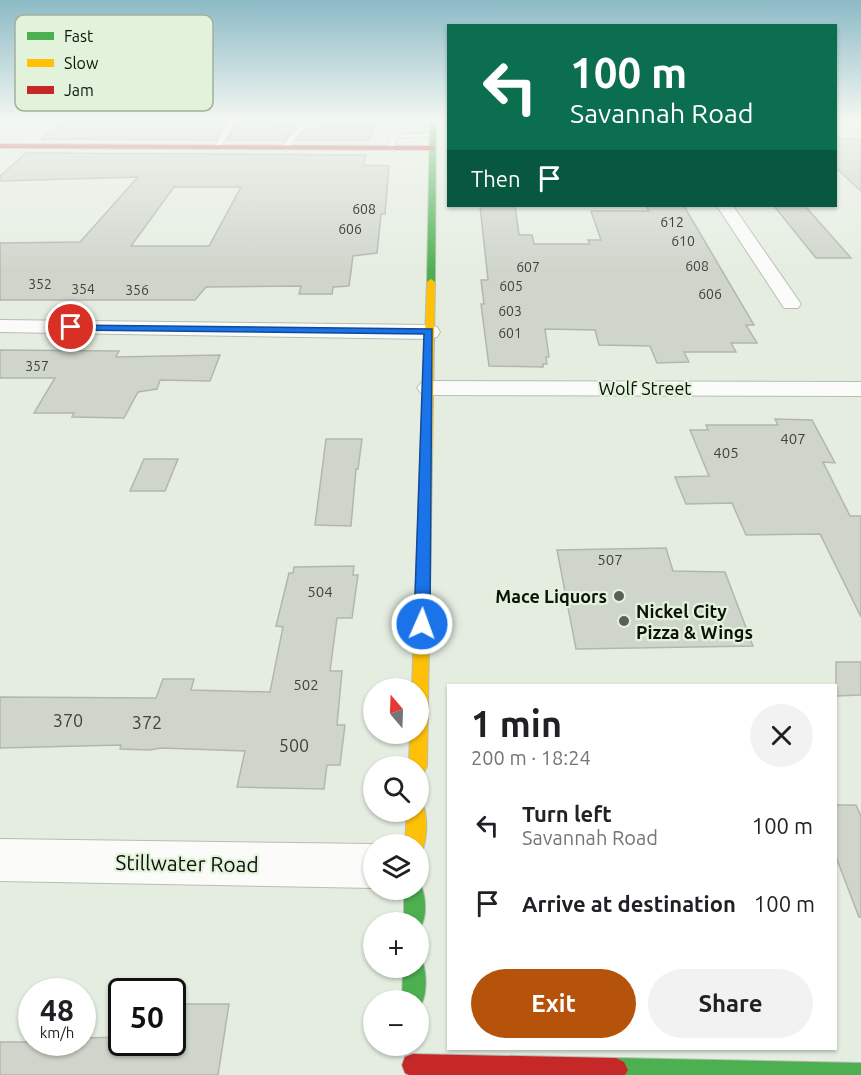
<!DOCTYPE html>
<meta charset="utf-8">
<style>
:root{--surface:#fff;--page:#f2f2f2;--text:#202124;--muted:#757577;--accent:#b45309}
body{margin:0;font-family:Ubuntu,sans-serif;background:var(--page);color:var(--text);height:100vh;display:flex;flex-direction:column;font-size:22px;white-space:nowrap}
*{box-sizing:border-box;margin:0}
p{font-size:20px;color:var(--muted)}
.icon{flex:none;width:33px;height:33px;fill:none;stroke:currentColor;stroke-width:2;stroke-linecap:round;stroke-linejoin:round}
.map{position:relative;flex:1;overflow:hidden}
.panel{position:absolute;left:447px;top:684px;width:390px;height:366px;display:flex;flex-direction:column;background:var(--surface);border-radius:0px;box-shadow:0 2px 4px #0004}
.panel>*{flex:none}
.banner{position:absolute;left:447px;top:24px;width:390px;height:183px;border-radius:0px;box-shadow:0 2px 4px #0004;background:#0b6e4f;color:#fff;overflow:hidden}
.needle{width:39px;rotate:341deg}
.tools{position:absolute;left:363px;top:678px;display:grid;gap:12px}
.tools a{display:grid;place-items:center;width:66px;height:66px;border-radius:50%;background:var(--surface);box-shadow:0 2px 4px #0004;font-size:30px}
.speed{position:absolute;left:18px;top:978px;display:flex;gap:12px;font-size:30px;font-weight:700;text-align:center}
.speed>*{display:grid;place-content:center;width:78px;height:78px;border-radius:50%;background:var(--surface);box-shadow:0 2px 4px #0004;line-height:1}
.speed small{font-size:15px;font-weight:400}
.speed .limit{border:3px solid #111;border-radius:9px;background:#fff;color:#111}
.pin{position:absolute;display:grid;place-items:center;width:51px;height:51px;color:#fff;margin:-26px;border:3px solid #fff;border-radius:50%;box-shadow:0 2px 6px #0007}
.me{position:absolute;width:66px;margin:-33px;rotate:2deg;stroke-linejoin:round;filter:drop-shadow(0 0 4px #0008)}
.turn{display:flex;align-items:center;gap:21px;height:126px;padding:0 24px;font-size:27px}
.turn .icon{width:78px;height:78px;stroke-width:2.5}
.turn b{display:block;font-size:42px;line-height:51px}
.then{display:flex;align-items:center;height:57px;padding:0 24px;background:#0003;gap:12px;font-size:22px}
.round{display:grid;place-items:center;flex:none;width:63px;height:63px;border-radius:32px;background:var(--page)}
.overview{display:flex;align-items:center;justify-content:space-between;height:102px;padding:0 24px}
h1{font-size:36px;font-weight:700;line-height:45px}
.cta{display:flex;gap:12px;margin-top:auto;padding:12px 24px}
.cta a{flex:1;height:69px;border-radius:36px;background:var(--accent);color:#fff;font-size:24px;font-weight:700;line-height:69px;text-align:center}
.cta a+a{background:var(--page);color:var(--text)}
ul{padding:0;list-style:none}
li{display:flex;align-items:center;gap:18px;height:78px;padding:0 24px}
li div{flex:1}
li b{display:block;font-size:22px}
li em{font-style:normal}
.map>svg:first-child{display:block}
.building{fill:#cfd5cb;stroke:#b1b7ad;stroke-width:1.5;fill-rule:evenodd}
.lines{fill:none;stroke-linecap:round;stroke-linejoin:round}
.lane-casing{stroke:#b7bdb3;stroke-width:2}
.street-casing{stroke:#b7bdb3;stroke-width:2}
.fast-casing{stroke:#b7bdb3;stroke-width:2}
.slow-casing{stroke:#b7bdb3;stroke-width:2}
.jam-casing{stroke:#b7bdb3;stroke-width:2}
.lane{fill:#fbfcfa;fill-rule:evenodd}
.street{fill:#fbfcfa;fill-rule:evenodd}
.fast{fill:#4caf50;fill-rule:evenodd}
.slow{fill:#ffc107;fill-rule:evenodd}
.jam{fill:#c62828;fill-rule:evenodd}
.route{fill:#1a73e8;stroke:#114b97;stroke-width:1.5}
.poi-dot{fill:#595f55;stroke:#e3f3db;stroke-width:2}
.labels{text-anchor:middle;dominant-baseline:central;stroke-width:4.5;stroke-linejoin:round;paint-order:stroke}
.far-number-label{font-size:14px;fill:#3e443b}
.number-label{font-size:15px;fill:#3e443b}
.street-label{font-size:18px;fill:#0d120a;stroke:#e3f3db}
.poi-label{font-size:18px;font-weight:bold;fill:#0d120a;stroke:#e3f3db;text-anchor:end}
.near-number-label{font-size:18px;fill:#3e443b}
.near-street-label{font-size:21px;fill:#0d120a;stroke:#e3f3db}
.key{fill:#e3f3db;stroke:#a3b09c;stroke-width:1.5}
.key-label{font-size:16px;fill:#0d120a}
</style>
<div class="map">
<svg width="861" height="1075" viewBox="0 0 861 1075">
<rect width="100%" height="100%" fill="#e5ede1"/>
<g class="building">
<path d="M62,121H226L216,140L42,139Z"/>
<path d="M238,121L277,122L275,126H296L284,140H227Z"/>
<path d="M324,127H373L369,140H297L304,131Z"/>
<path d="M836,139H861V191L836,168Z"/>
<path d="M26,153L366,155L363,165L389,166L385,214H381L377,253L353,256L349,286L333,287L332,294H299L301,286L206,287L195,300H0V243L80,242L138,177L0,181V176ZM174,187H241L209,246H131Z"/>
<path d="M480,206H515L519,235H532L534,244H590L588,240H601L591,211H649L646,206H684L754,325H746L757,343H731L736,352H684L689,362L657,363L650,346L599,345L595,330L545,329L549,357H546L547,364H543V367L489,366L481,304H484L481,280H488Z"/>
<path d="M774,206H805L851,258H816Z"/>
<path d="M0,350L119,351L116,357L220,355L210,381L160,380L157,389L138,392L124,418L72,417L74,413H34L55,378H0Z"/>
<path d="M775,419L812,420L835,463L823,462L850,516H861V617L820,534L746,535L732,503L686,504L675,477L709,476L690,430H708L706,425H778Z"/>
<path d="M326,439H362L358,469H356L351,526L315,525Z"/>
<path d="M144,459H178L165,491H130Z"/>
<path d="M666,548L673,571L725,572L753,646L576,649L557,550Z"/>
<path d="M354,566L353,575H358L352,618H337L330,671H342L337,725H345L340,765H327L324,789L237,787L245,751L161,748L149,750L120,749L121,745L0,748V697L156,698L163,679H194L191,690L270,692L283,627L276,626L289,573H293L294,567Z"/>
<path d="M836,662H861V695L836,696Z"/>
<path d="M836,805H856L861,816V917H859L836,857Z"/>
<path d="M172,1004H229L218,1075H0V1042H82V1038L122,1037V1042H172Z"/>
</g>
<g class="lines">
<g class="lane-casing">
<g id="lane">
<path d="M229,121H236L219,149H213Z"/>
<path d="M321,121H339L303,129L287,150L280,148L299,126Z"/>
<path d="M433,133L435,136L396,138L394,151L387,149L391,135Z"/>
</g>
</g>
<g class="street-casing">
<g id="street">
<path d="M717,206H733L801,304L798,308H784Z"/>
<path d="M0,320L429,325L437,327L440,332L437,337L429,339L0,332Z"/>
<path d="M429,381L861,382V396L429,395L421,393L417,388L421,383Z"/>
<path d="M0,839L374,844V888L0,881Z"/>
</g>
</g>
<g class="fast-casing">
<g id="fast">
<path d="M430,121H436L435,282L431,285L427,282Z"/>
<path d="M418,882C427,891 428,922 418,930V922H404V890H418Z"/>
<path d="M418,959L422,960C427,973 428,999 418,1009V1000H402L403,968H418Z"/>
<path d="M616,1058L861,1063V1075H607L604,1070L608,1062Z"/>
</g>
</g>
<g class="slow-casing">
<g id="slow">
<path d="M431,279L435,282L427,766L424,772L418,775V766H409L410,734H418V688H412L427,282Z"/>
<path d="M418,804L423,805C428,818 427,839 422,851L418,852V844H405L407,812H418Z"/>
</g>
</g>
<g class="jam-casing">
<g id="jam">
<path d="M0,144L433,146L436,148L433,150L0,148Z"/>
<path d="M413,1054L616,1058L624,1062L628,1070L625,1075H409L405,1073L402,1065L405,1057Z"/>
</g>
</g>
<use href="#lane" class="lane"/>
<use href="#street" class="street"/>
<use href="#fast" class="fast"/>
<use href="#slow" class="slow"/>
<use href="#jam" class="jam"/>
</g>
<linearGradient id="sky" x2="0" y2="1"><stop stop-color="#8cbac6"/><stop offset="0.44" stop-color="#f3f7f2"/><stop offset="1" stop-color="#f3f7f2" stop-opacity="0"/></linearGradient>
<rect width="861" height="272" fill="url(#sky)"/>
<path class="route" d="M68,325L432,329L430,624L427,629L422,631L414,624L424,334L71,330L66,327Z"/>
<g class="poi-dot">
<circle cx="619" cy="596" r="6"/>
<circle cx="624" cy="621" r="6"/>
</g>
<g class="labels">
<g class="far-number-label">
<text x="364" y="209">608</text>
<text x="672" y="222">612</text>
<text x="350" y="229">606</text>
<text x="683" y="241">610</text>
<text x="697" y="266">608</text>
<text x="528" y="267">607</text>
<text x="40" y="284">352</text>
<text x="511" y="286">605</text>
<text x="83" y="289">354</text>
<text x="137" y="290">356</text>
<text x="710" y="294">606</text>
<text x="510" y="311">603</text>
<text x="510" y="333">601</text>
<text x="37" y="366">357</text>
</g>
<g class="number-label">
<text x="793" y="438">407</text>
<text x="726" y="452">405</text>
<text x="610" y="559">507</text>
<text x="320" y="591">504</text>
<text x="306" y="684">502</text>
</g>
<g class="street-label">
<text x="645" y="388">Wolf Street</text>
</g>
<g class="poi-label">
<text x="607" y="596">Mace Liquors</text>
<text x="636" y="611" text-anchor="start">Nickel City<tspan x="636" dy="21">Pizza &amp; Wings</tspan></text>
</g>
<g class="near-number-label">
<text x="68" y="720">370</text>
<text x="147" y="722">372</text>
<text x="294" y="745">500</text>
</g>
<g class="near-street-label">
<text transform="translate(187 863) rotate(1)">Stillwater Road</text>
</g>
</g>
<rect x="15" y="15" width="198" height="96" rx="9" class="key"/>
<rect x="27" y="32" width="27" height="8" fill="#4caf50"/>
<rect x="27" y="59" width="27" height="8" fill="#ffc107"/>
<rect x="27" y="86" width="27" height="8" fill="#c62828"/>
<g class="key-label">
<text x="64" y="42">Fast</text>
<text x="64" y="69">Slow</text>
<text x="64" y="96">Jam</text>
</g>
</svg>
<div class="tools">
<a><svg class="needle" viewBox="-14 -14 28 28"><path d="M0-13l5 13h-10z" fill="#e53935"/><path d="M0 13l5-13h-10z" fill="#757577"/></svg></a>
<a><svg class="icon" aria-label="search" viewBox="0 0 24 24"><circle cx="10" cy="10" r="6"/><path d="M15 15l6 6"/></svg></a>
<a><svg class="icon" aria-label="layers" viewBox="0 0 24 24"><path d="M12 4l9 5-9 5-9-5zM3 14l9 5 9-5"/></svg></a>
<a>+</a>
<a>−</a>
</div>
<div class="speed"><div>48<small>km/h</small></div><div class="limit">50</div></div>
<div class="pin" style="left:71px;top:327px;background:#d93025"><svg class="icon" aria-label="arrive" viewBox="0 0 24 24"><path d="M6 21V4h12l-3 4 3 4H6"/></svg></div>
<svg class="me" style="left:422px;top:624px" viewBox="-20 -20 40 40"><circle r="17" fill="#1a73e8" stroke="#fff" stroke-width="3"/><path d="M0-11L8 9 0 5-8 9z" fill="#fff"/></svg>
<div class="banner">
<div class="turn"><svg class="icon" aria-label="left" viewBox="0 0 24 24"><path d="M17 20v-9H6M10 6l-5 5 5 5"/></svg><div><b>100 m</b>Savannah Road</div></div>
<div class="then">Then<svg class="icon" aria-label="arrive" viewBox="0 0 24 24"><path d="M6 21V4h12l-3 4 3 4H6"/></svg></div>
</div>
<section class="panel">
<div class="overview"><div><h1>1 min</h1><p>200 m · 18:24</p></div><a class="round"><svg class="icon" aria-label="close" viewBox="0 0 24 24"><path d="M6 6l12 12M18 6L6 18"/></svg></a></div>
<ul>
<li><svg class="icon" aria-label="left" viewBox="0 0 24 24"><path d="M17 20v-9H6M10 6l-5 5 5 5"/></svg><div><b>Turn left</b><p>Savannah Road</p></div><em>100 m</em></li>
<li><svg class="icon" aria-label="arrive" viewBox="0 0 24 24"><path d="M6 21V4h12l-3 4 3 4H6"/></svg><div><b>Arrive at destination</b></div><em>100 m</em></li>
</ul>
<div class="cta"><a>Exit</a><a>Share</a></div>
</section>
</div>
